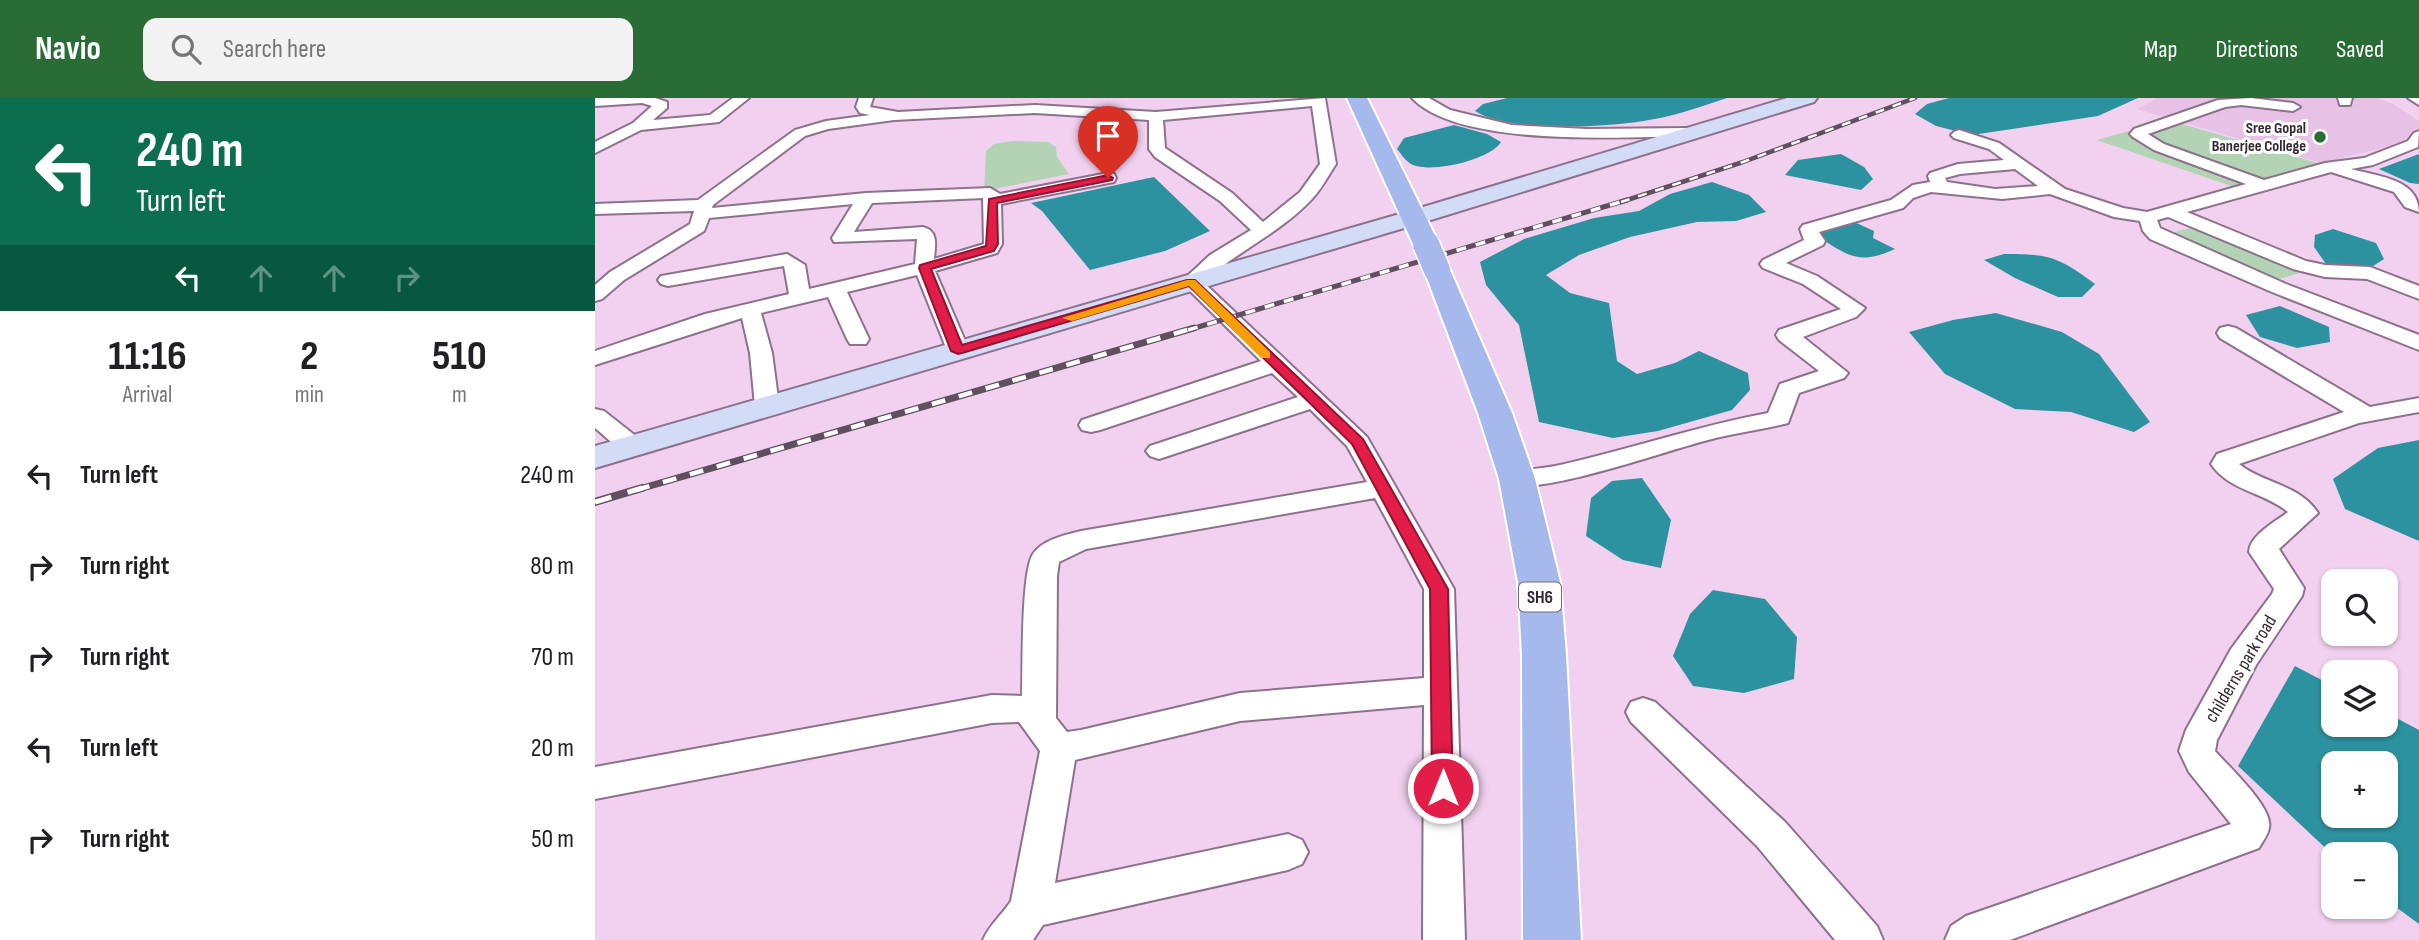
<!DOCTYPE html>
<meta charset="utf-8">
<style>
:root{--surface:#fff;--page:#f2f2f2;--text:#202124;--muted:#757577;--accent:#296c36}
body{margin:0;font-family:"Sofia Sans Condensed",sans-serif;background:var(--page);color:var(--text);height:100vh;display:flex;flex-direction:column;font-size:26px;white-space:nowrap}
*{box-sizing:border-box;margin:0}
p{font-size:23px;color:var(--muted)}
.icon{flex:none;width:38px;height:38px;fill:none;stroke:currentColor;stroke-width:2;stroke-linecap:round;stroke-linejoin:round}
.map{position:relative;flex:1;overflow:hidden}
.sheet{display:flex;flex-direction:column;background:var(--surface);width:595px}
.sheet>*{flex:none}
.hud{background:#0b6e4f;color:#fff;overflow:hidden}
.fabs{position:absolute;left:1726px;top:471px;display:grid;gap:14px}
.fabs a{display:grid;place-items:center;width:77px;height:77px;border-radius:14px;background:var(--surface);box-shadow:0 2px 5px #0004;font-size:35px}
.pin{position:absolute;display:grid;place-items:center;width:60px;height:60px;color:#fff;margin:-72px -30px;border-radius:50% 50% 50% 0;rotate:-45deg;box-shadow:0 0 7px #0007}
.pin .icon{rotate:45deg}
.me{position:absolute;width:77px;margin:-38px;rotate:0deg;stroke-linejoin:round;filter:drop-shadow(0 0 5px #0008)}
.turn{display:flex;align-items:center;gap:24px;height:147px;padding:0 21px;font-size:32px}
.turn .icon{width:91px;height:91px;stroke-width:2.5}
.turn b{display:block;font-size:49px;line-height:60px}
.lanes{display:flex;align-items:center;height:66px;padding:0 21px;background:#0003;justify-content:center;gap:35px;direction:ltr}
.lanes .off{opacity:.35}
.eta{display:flex;justify-content:space-evenly;align-items:center;height:119px;text-align:center}
.eta b{font-size:42px;font-weight:700;line-height:49px}
ul{padding:0;list-style:none}
li{display:flex;align-items:center;gap:21px;height:91px;padding:0 21px}
li div{flex:1}
li b{display:block;font-size:26px}
li em{font-style:normal}
header{display:flex;align-items:center;gap:42px;box-sizing:border-box;height:98px;padding:0 35px;background:var(--accent);color:#fff}
header strong{font-size:33px}
nav{display:flex;gap:38px;margin-inline-start:auto;font-size:24px}
.search{width:490px;height:63px;background:var(--page);display:flex;align-items:center;gap:18px;box-sizing:border-box;padding:0 24px;border-radius:14px;color:var(--muted);font-size:26px}
main{display:flex;flex:1;min-height:0}
.map>svg:first-child{display:block}
.built{fill:#e8c2e6}
.green{fill:#b2d4b5}
.water{fill:#2d929f;fill-rule:evenodd}
.lines{fill:none;stroke-linecap:round;stroke-linejoin:round}
.street-casing{stroke:#8e718d;stroke-width:4}
.secondary-casing{stroke:#8e718d;stroke-width:4}
.primary-casing{stroke:#fff;stroke-width:4}
.street{fill:#fff;fill-rule:evenodd}
.secondary{fill:#d3dcf6;fill-rule:evenodd}
.primary{fill:#a6b9ec;fill-rule:evenodd}
.rail-far3-casing{stroke:#604f5e;stroke-width:4.5}
.rail-far2-casing{stroke:#604f5e;stroke-width:5}
.rail-far1-casing{stroke:#604f5e;stroke-width:7}
.rail-casing{stroke:#604f5e;stroke-width:8}
.rail-far3{stroke:#fefefe;stroke-width:2.5;stroke-dasharray:9;stroke-linecap:butt}
.rail-far2{stroke:#fefefe;stroke-width:3.5;stroke-dasharray:10;stroke-linecap:butt}
.rail-far1{stroke:#fefefe;stroke-width:4.5;stroke-dasharray:14;stroke-linecap:butt}
.rail{stroke:#fefefe;stroke-width:5;stroke-dasharray:17;stroke-linecap:butt}
.primary-bridge-casing{stroke:#fff;stroke-width:29;stroke-linecap:butt}
.primary-bridge{stroke:#a6b9ec;stroke-width:26}
.route{fill:#e11d48;stroke:#92132f;stroke-width:2}
.slow{fill:#f59e0b}
.poi-dot{fill:#296c36;stroke:#fefefe;stroke-width:2.5}
.labels{text-anchor:middle;dominant-baseline:central;stroke-width:6;stroke-linejoin:round;paint-order:stroke}
.far-poi-label{font-size:16px;font-weight:bold;fill:#342833;stroke:#fefefe;text-anchor:end}
.shield{fill:#fefefe;stroke:#716870;stroke-width:2}
.shield-label{font-size:18px;font-weight:bold;fill:#342833}
.street-label{font-size:19px;fill:#342833;stroke:#fefefe}
</style>
<header>
<strong>Navio</strong>
<div class="search"><svg class="icon" aria-label="search" viewBox="0 0 24 24"><circle cx="10" cy="10" r="6"/><path d="M15 15l6 6"/></svg>Search here</div>
<nav><a>Map</a><a>Directions</a><a>Saved</a></nav>
</header>
<main>
<section class="sheet">
<div class="hud">
<div class="turn"><svg class="icon" aria-label="left" viewBox="0 0 24 24"><path d="M17 20v-9H6M10 6l-5 5 5 5"/></svg><div><b>240 m</b>Turn left</div></div>
<div class="lanes"><svg class="icon" aria-label="left" viewBox="0 0 24 24"><path d="M17 20v-9H6M10 6l-5 5 5 5"/></svg><svg class="icon off" aria-label="ahead" viewBox="0 0 24 24"><path d="M12 20V5M6 11l6-6 6 6"/></svg><svg class="icon off" aria-label="ahead" viewBox="0 0 24 24"><path d="M12 20V5M6 11l6-6 6 6"/></svg><svg class="icon off" aria-label="right" viewBox="0 0 24 24"><path d="M7 20v-9h11M14 6l5 5-5 5"/></svg></div>
</div>
<div class="eta">
<div><b>11:16</b><p>Arrival</p></div>
<div><b>2</b><p>min</p></div>
<div><b>510</b><p>m</p></div>
</div>
<ul>
<li><svg class="icon" aria-label="left" viewBox="0 0 24 24"><path d="M17 20v-9H6M10 6l-5 5 5 5"/></svg><div><b>Turn left</b></div><em>240 m</em></li>
<li><svg class="icon" aria-label="right" viewBox="0 0 24 24"><path d="M7 20v-9h11M14 6l5 5-5 5"/></svg><div><b>Turn right</b></div><em>80 m</em></li>
<li><svg class="icon" aria-label="right" viewBox="0 0 24 24"><path d="M7 20v-9h11M14 6l5 5-5 5"/></svg><div><b>Turn right</b></div><em>70 m</em></li>
<li><svg class="icon" aria-label="left" viewBox="0 0 24 24"><path d="M17 20v-9H6M10 6l-5 5 5 5"/></svg><div><b>Turn left</b></div><em>20 m</em></li>
<li><svg class="icon" aria-label="right" viewBox="0 0 24 24"><path d="M7 20v-9h11M14 6l5 5-5 5"/></svg><div><b>Turn right</b></div><em>50 m</em></li>
</ul>
</section>
<div class="map">
<svg width="1824" height="842" viewBox="0 0 1824 842">
<rect width="100%" height="100%" fill="#f1d1ef"/>
<path class="built" d="M1563,0H1783L1800,7L1824,23V32L1804,46L1726,65L1542,11Z"/>
<g class="green">
<path d="M1573,22L1729,67L1642,90L1502,42Z"/>
<path d="M417,43L453,44L461,49L462,59L474,76L389,93L391,53L399,46Z"/>
<path d="M1599,129L1708,174L1674,184L1565,138Z"/>
</g>
<g class="water">
<path d="M912,0H1132C1113,6 1094,13 1074,18C1032,29 917,37 880,13L888,6Z"/>
<path d="M1354,0H1543L1503,18L1377,37L1341,28L1320,16L1332,6Z"/>
<path d="M859,27L892,36L906,44C895,62 837,75 818,67C811,64 807,57 802,51L809,40Z"/>
<path d="M1246,56L1269,69L1278,81L1266,92L1190,77L1203,62Z"/>
<path d="M1824,56V86L1815,85L1784,71Z"/>
<path d="M559,79L615,133L570,153L495,172L447,113L436,105Z"/>
<path d="M1117,84L1154,97L1171,114L1141,123L1102,124L1035,139L984,157L951,177L975,195L1014,205L1022,263L1042,276L1080,265L1104,253L1153,275L1155,292L1137,312L1063,333L1018,340L944,324L924,227L891,187L885,164L929,141L999,120L1044,113L1075,96Z"/>
<path d="M1257,123L1279,133L1278,140L1300,151C1264,168 1252,157 1222,138V135Z"/>
<path d="M1738,131L1781,145L1789,161L1775,170L1731,166L1719,149L1720,137Z"/>
<path d="M1409,156C1455,156 1463,159 1500,186L1487,199H1463L1420,180L1389,162Z"/>
<path d="M1685,208L1734,229L1735,244L1702,250L1665,239L1651,217Z"/>
<path d="M1401,215L1467,234L1504,256L1555,324L1539,334L1476,314L1420,311L1350,276L1314,234L1358,222Z"/>
<path d="M1824,342V443L1750,411L1738,381L1783,350Z"/>
<path d="M1047,380L1076,422L1066,470L1028,462L991,438L996,400L1017,383Z"/>
<path d="M1118,492L1170,501L1202,539L1199,581L1149,595L1098,588L1078,558L1095,516Z"/>
<path d="M1700,568L1738,588V626H1790V614L1824,632V826L1790,801V756L1738,757L1643,668ZM1738,665H1790V718H1738Z"/>
</g>
<g class="lines">
<g class="street-casing">
<g id="street">
<path d="M0,0H60L72,4V10L58,22L115,17L138,0H154L124,24L46,32L0,55V44L38,25L57,8L47,5L0,8Z"/>
<path d="M264,0H278L275,9L303,14L440,7L561,14L730,0L741,66C733,78 726,92 716,102C685,135 641,154 608,184L772,339L859,491L870,842H828L829,607L645,623L480,662L460,785L693,736L707,742L713,754L707,766L693,772L448,827L438,842H388C395,826 406,818 416,803L445,653L424,624L397,625L0,701V669L397,597L427,598C428,571 426,474 438,456C447,442 470,437 486,433L772,384L752,348L715,311L573,358L564,361L555,358L551,353L555,348L703,299L677,275L505,332L496,334L487,332L484,327L487,322L666,263L586,184L615,157L656,132L625,103L560,59L554,51V22L440,15L299,22L233,31L210,38L118,107L117,110L271,95L395,90L405,96L513,75L519,76L521,80L519,84L406,106L407,146L402,155L340,173L374,252L371,257H355L352,252L322,177L252,194L274,241L271,246H255L252,241L233,199L166,215L177,255L184,308L181,313L172,315L163,313L160,308L155,255L147,220L0,267V253L110,216L194,196L189,168L73,188L66,186L63,182L66,178L192,156L210,167L214,191L320,166L322,141L239,144L237,140L258,106L114,120L109,133L29,182L7,201L0,203V187L15,174L95,126L99,113L0,116V106L103,102L200,32L231,23L275,17L265,15L261,9ZM717,8L725,66L705,94L668,124L637,95L570,50L568,22ZM388,100L389,146L339,161C340,148 344,133 328,129L259,134L277,105ZM780,400L829,491V580L645,595L486,632L472,634L461,620L462,478L464,464L491,451Z"/>
<path d="M817,0H834L855,12L917,27L992,31L1095,30L1102,34L1095,38C1029,39 864,50 817,0Z"/>
<path d="M1656,0L1698,5L1705,9L1698,13L1646,7L1630,9L1553,36L1569,46L1669,82L1730,65L1769,60L1813,43L1819,35L1824,33L1823,49L1778,67L1756,71C1782,78 1824,81 1824,114L1810,109L1799,94L1736,74L1592,114L1711,163L1730,167L1775,169L1824,188V201L1772,181L1730,179L1698,171L1573,119L1562,122L1565,130L1691,186L1824,237V252L1677,194L1555,141L1548,133L1545,123L1519,119L1455,96L1407,101L1336,94L1318,100L1308,110L1224,134L1230,143L1228,147L1191,165L1222,178L1270,210L1261,219L1208,239L1253,275L1249,280L1204,295L1193,325C1166,332 1139,335 1113,342C1070,353 950,396 913,387L909,381L913,375C930,371 948,371 965,367C1035,351 1103,328 1173,315L1185,286L1224,273L1184,242L1181,237L1184,232L1246,211L1208,186L1168,170L1165,166L1168,162L1209,142L1205,131L1208,127L1296,102L1318,87L1335,84L1333,78L1335,75L1363,66L1409,62L1394,51L1359,40L1356,37L1359,34L1364,32L1404,45L1470,91L1528,110L1552,114L1651,86L1559,52L1538,39L1535,36L1539,31L1623,2ZM1420,71L1443,88L1400,91L1352,84L1350,80L1365,76Z"/>
<path d="M1743,0H1757L1755,7H1745Z"/>
<path d="M1813,0H1824V7Z"/>
<path d="M1633,228L1641,230L1775,309L1824,300V314L1764,325L1644,366C1669,386 1704,386 1723,415L1684,451L1709,490L1707,498L1661,567L1622,642L1620,653C1633,668 1679,710 1674,730C1673,737 1667,744 1664,750L1415,842H1350L1356,828L1371,818L1636,726L1594,674L1584,653L1591,632L1636,551L1677,496L1679,491L1654,454C1655,437 1680,424 1693,414C1669,394 1634,393 1616,366L1622,356L1749,314L1625,240L1622,235L1625,230Z"/>
<path d="M0,311L9,313L47,343L51,348L47,353C27,358 15,342 0,330Z"/>
<path d="M1048,600L1060,604L1190,724L1282,828L1288,842H1240L1162,748L1036,624L1031,614L1036,604Z"/>
</g>
</g>
<g class="secondary-casing">
<path id="secondary" d="M1192,0H1222L1219,4L826,125L0,370V348L808,115Z"/>
</g>
<g class="primary-casing">
<g id="primary">
<path d="M752,0H772L844,146L840,151L831,154L822,151L818,146Z"/>
<path d="M842,164L852,166L855,172L917,315L940,381L965,484L971,557L986,842H928L927,557L923,484L904,381L883,315L829,172L832,166Z"/>
</g>
</g>
<use href="#street" class="street"/>
<use href="#secondary" class="secondary"/>
<use href="#primary" class="primary"/>
<g class="rail-far3-casing">
<path id="rail-far3" d="M1026,104L1148,64L1320,0"/>
</g>
<g class="rail-far2-casing">
<path id="rail-far2" d="M593,232L1032,102"/>
</g>
<g class="rail-far1-casing">
<path id="rail-far1" d="M41,392L599,230"/>
</g>
<g class="rail-casing">
<path id="rail" d="M0,404L47,390"/>
</g>
<use href="#rail-far3" class="rail-far3"/>
<use href="#rail-far2" class="rail-far2"/>
<use href="#rail-far1" class="rail-far1"/>
<use href="#rail" class="rail"/>
<g class="primary-bridge-casing">
<path id="primary-bridge" d="M831,146L842,172"/>
</g>
<use href="#primary-bridge" class="primary-bridge"/>
</g>
<path class="route" d="M513,77L518,80L517,82L402,105L403,146L399,153L336,171L367,247L592,182H600L768,341L853,491L858,690L855,697L848,699L840,697L837,690L835,491L757,346L594,188L367,255L363,256L356,253L324,170L325,167L391,148L394,101Z"/>
<path class="slow" d="M592,182H600L675,254V260H666L594,188L477,223L467,220Z"/>
<circle class="poi-dot" cx="1725" cy="39" r="7"/>
<g class="labels">
<g class="far-poi-label">
<text x="1711" y="30">Sree Gopal<tspan x="1711" dy="18">Banerjee College</tspan></text>
</g>
<rect class="shield" x="924" y="484.5" width="42" height="29" rx="5"/>
<g class="shield-label">
<text x="945" y="499">SH6</text>
</g>
<g class="street-label">
<text transform="translate(1646 571) rotate(-59)">childerns park road</text>
</g>
</g>
</svg>
<div class="fabs">
<a><svg class="icon" aria-label="search" viewBox="0 0 24 24"><circle cx="10" cy="10" r="6"/><path d="M15 15l6 6"/></svg></a>
<a><svg class="icon" aria-label="layers" viewBox="0 0 24 24"><path d="M12 4l9 5-9 5-9-5zM3 14l9 5 9-5"/></svg></a>
<a>+</a>
<a>−</a>
</div>
<div class="pin" style="left:513px;top:80px;background:#d93025"><svg class="icon" aria-label="arrive" viewBox="0 0 24 24"><path d="M6 21V4h12l-3 4 3 4H6"/></svg></div>
<svg class="me" style="left:848px;top:690px" viewBox="-20 -20 40 40"><circle r="17" fill="#e11d48" stroke="#fff" stroke-width="3"/><path d="M0-11L8 9 0 5-8 9z" fill="#fff"/></svg>
</div>
</main>
